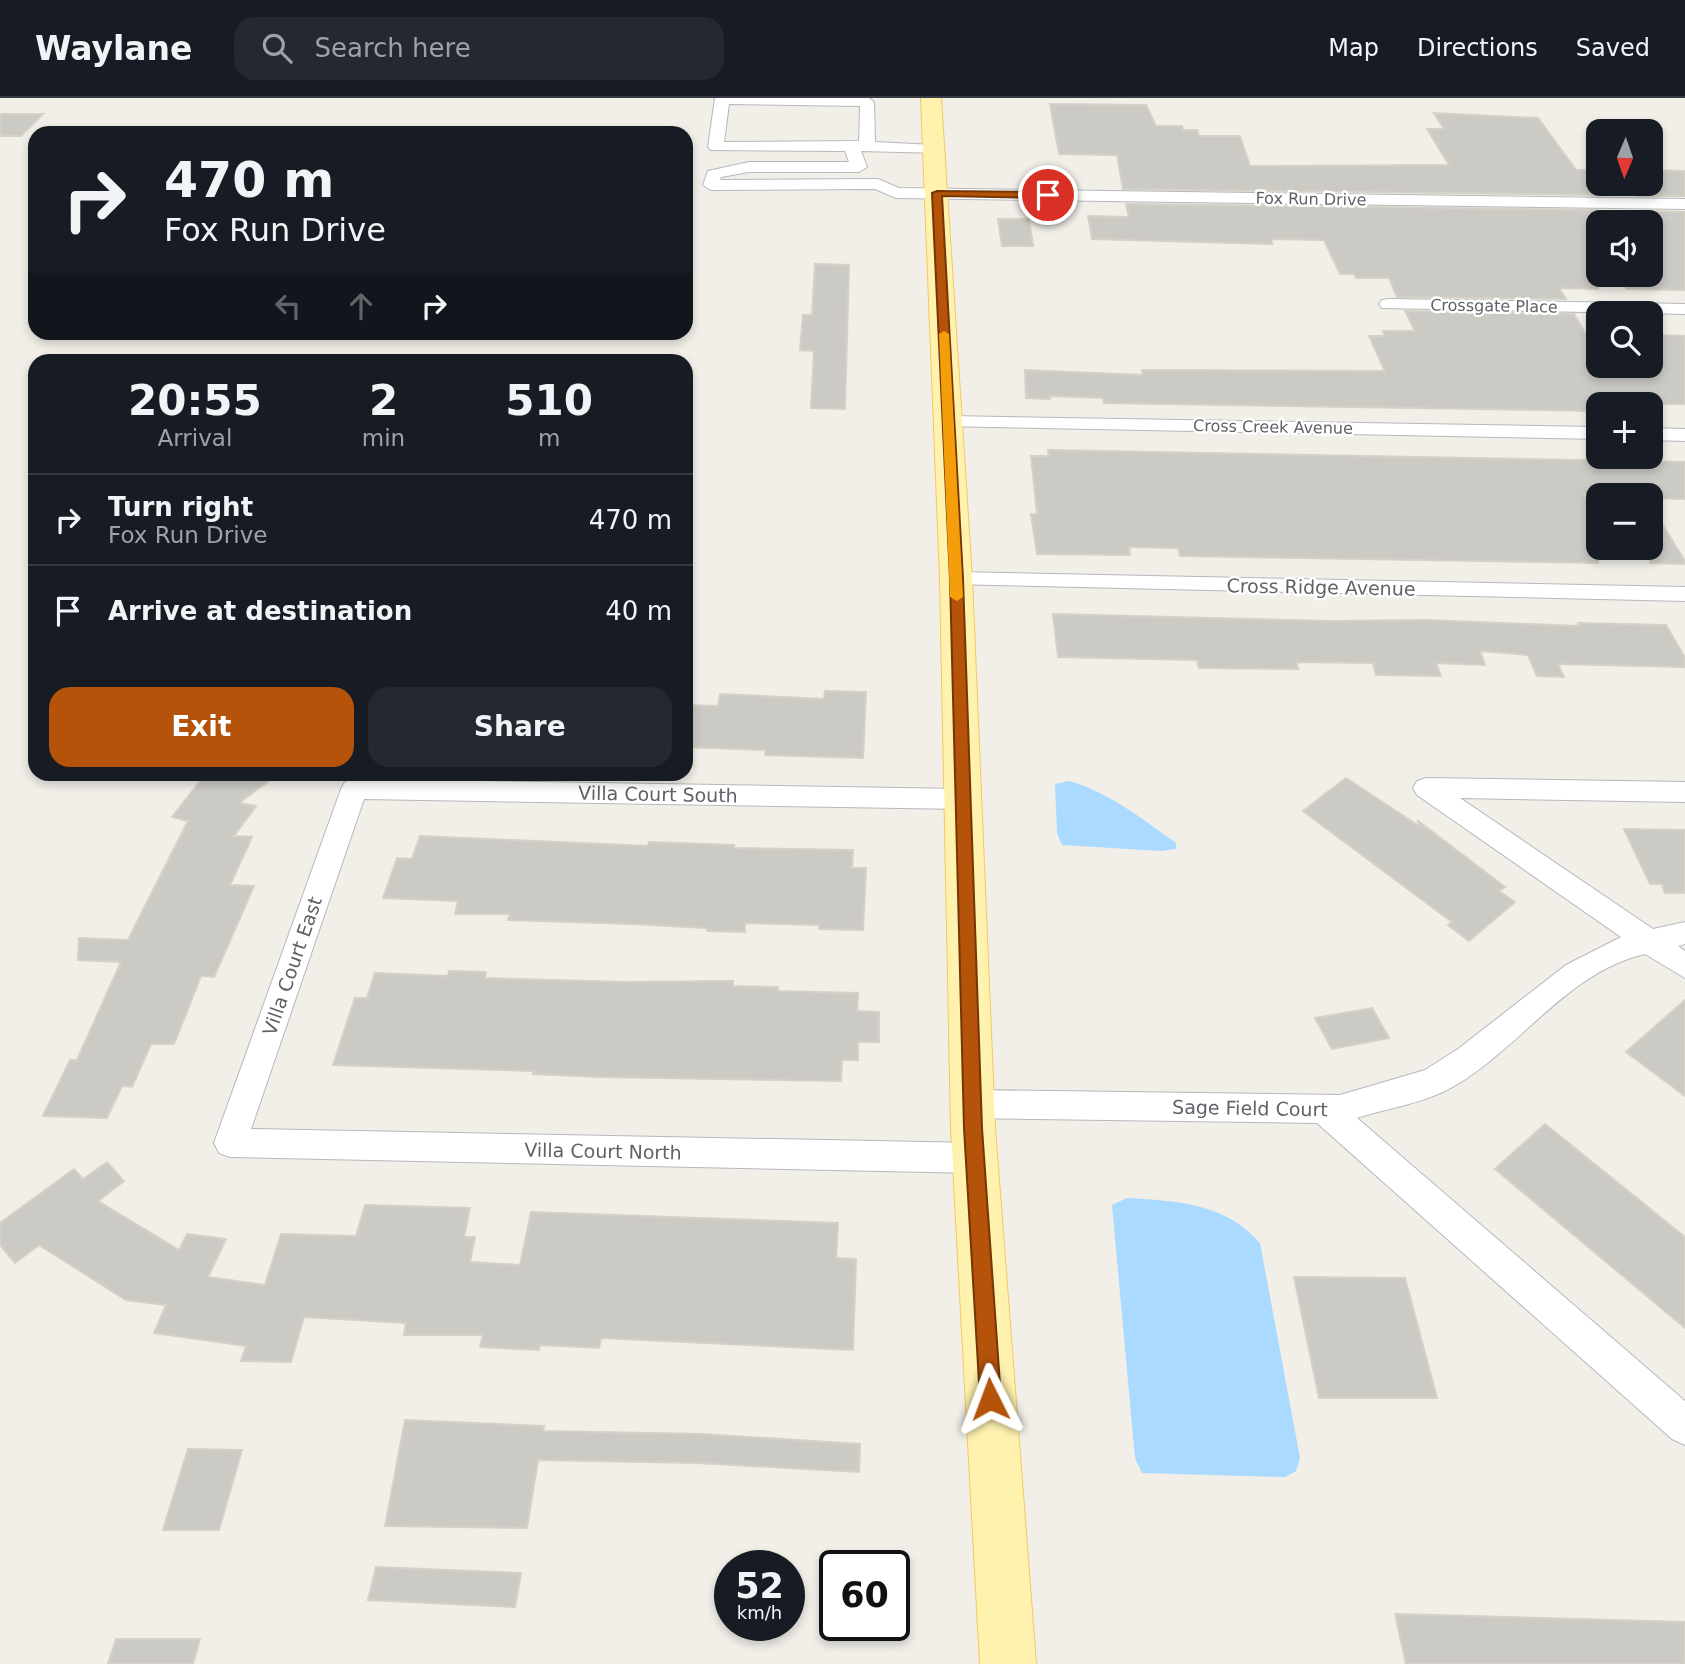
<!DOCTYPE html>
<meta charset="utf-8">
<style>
:root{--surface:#171b24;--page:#242831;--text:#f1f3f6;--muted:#9ea1a6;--line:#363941;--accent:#b45309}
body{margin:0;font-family:"DejaVu Sans",sans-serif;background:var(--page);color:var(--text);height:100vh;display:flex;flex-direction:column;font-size:26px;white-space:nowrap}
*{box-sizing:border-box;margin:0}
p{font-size:23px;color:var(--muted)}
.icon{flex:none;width:38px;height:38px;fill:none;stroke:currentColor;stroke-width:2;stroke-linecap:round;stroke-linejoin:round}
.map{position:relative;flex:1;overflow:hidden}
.drawer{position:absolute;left:28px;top:256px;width:665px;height:427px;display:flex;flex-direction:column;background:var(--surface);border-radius:21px;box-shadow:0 4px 10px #0003}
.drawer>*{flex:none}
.hud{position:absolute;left:28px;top:28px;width:665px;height:214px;border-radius:21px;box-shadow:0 4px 10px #0003;background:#171b24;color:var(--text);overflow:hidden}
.needle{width:46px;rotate:182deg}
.buttons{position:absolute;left:1586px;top:21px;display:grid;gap:14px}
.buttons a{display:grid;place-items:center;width:77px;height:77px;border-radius:14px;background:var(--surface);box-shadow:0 4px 10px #0003;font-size:35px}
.speed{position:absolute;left:714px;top:1452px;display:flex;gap:14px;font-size:35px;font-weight:700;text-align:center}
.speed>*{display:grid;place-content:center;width:91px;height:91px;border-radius:50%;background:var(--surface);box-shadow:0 4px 10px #0003;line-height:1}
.speed small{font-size:18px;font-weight:400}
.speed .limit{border:4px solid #111;border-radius:10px;background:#fff;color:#111}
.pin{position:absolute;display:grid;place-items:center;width:60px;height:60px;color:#fff;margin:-30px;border:4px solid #fff;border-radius:50%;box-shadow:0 2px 7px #0007}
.me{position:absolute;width:77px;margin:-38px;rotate:357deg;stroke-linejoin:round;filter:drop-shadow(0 0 5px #0008)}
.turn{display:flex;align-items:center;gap:24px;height:147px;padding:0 21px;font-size:32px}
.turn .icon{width:91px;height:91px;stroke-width:2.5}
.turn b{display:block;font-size:49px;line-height:60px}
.lanes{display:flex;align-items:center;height:66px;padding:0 21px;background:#0003;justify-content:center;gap:35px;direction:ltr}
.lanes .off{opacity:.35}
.eta{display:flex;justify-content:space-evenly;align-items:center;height:119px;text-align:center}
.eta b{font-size:42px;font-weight:700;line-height:49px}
.action{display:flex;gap:14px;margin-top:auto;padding:14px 21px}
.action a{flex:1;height:80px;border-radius:21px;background:var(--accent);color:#fff;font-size:28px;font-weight:700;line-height:80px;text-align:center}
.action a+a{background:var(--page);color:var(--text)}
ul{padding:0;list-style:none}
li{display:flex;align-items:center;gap:21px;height:91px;padding:0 21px;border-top:2px solid var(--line)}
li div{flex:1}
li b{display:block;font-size:26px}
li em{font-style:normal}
header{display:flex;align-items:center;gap:42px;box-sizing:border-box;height:98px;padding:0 35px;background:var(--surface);border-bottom:2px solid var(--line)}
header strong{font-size:33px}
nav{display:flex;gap:38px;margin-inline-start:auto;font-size:24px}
.search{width:490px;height:63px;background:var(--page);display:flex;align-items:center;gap:18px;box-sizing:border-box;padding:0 24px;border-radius:21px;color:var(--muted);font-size:26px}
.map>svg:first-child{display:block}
.water{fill:#aadaff}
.building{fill:#cccac5;stroke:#d6d1c6;stroke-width:2}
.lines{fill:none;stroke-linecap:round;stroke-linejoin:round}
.street-casing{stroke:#b5b8bc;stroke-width:2}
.primary-casing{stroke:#f2c960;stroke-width:2}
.street{fill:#fff;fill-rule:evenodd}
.primary{fill:#fff2af;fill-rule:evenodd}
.route{fill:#b45309;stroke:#753606;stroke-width:2}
.slow{fill:#f59e0b}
.labels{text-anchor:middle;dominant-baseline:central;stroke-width:5;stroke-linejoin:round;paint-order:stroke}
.far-street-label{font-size:16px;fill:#5f6368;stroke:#fff}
.street-label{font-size:19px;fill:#5f6368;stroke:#fff}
</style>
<header>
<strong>Waylane</strong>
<div class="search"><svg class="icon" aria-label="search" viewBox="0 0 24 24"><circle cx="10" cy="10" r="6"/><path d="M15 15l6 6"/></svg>Search here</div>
<nav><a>Map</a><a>Directions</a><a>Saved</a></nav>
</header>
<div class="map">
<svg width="1685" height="1566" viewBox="0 0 1685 1566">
<rect width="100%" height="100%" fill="#f1efe8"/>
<g class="water">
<path d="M1069,683C1109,694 1142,721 1176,745V751L1161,753L1062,747L1057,735L1055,686Z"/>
<path d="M1127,1100C1178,1103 1225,1105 1260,1145L1300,1360L1296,1373L1285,1379L1142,1375L1135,1360L1112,1107Z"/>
</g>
<g class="building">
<path d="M1050,6L1146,7L1156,28H1182L1183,32H1197L1199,38H1240L1250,68L1449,67L1427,31H1444L1434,15L1538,20L1576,72H1598V97L1123,91L1117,57L1059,56Z"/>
<path d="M0,16H43L21,38H0Z"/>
<path d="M1650,72L1685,73V98H1638L1628,86H1650Z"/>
<path d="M1126,106L1598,112V191L1559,190L1566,201L1397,199L1389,180H1356L1354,176H1340L1324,142L1271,141L1272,146L1092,141L1088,118L1129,119Z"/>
<path d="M1650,113L1685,114V192L1627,191L1617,177H1650Z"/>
<path d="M998,121H1029L1033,148H1002Z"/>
<path d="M815,166L849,167L845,311L811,310L814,253L800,252L803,217H812Z"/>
<path d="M1405,213L1574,216L1585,235L1598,236V277L1650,278V237L1685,238V306H1593L1596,313L1104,305L1103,300L1050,298V301L1026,300L1025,272L1143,277L1142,272L1385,273L1369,238H1385L1383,233H1415Z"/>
<path d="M1048,352L1685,364V401L1650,400V396L1583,395L1598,425V465L1180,458L1178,450L1129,449L1130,457L1037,456L1031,416H1037L1031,358H1049Z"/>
<path d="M1650,407L1685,463V466L1650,465Z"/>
<path d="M1053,516L1331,523L1425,522L1579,528L1578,525L1666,527L1685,560V569L1558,566L1564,579L1537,578L1528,557L1480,553L1485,567L1436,565L1441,578L1376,577L1373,565L1296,564L1298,571L1199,570L1197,562L1058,559Z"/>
<path d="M825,593L866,594L863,660L765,657L766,652L686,649V607L718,608L720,596L824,601Z"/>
<path d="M206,676H278L239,705L256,708L234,738L252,739L230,787L254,788L214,879L201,878L174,946H151L132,989L122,988L107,1020L43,1018L70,962H77L121,864L78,862L79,840L128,842L188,723L172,719Z"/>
<path d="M1346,680L1419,728L1418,723L1505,789L1499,793L1515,804L1469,843L1448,827L1452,824L1303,713Z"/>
<path d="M1624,731L1685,732V795H1665L1662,786H1650Z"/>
<path d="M420,738L648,748L649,744L734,747V750L853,752L852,770H866L863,832L819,831V827L745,825V834L707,833V830L632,826L508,822L510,816H455L458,803L383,800L397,760L412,761Z"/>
<path d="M449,873L486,874L485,880L624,884L733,883V888L778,889V893L858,895L857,913L879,914V944H858V962H842L841,983L598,979L533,976L534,973L333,967L355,900H367L375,875L448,878Z"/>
<path d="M1685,902V998L1626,954Z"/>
<path d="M1372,910L1389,940L1332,951L1315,920Z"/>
<path d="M1545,1026L1685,1139V1230L1495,1071Z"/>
<path d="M107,1064L124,1083L98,1103L179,1152L187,1136L226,1141L208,1179L265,1187L281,1136L356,1138L365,1107L470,1110L464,1139H475L470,1164L520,1167L531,1114L838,1125L836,1160L856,1161L853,1252L601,1240L599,1250L540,1247L539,1252L480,1249L483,1237H404L406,1225L304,1219L291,1264L241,1263L246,1248L154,1235L166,1207L126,1202L39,1147L15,1165L0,1147V1125L74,1071L83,1081Z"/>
<path d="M1294,1179L1405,1180L1437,1300H1319Z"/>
<path d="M405,1322L544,1328L543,1333L703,1336L860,1346L859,1374L697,1365L538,1362L527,1430L385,1428Z"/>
<path d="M188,1351L242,1352L219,1432H163Z"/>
<path d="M376,1469L521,1475L515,1509L368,1502Z"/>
<path d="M1395,1516L1685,1524V1566H1406Z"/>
<path d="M116,1541H200L193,1566H108Z"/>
</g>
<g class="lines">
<g class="street-casing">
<g id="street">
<path d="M869,0L874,4L875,44L934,47L939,49V55L861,53L867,69L859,74H749L721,79L720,82L878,81L899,90L1685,101V111L896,100L875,91L711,92L703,87L708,73L749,64H849L845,53L711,52L708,49L715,0ZM729,6L860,8L859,43L724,44Z"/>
<path d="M1388,201L1685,206V216L1382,210L1379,206L1382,202Z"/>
<path d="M948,318L1598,329V341L941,328L938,324L941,320Z"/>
<path d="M1650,330L1685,331V343L1650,342Z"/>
<path d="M956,474L1685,489V503L948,486L945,481L948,476Z"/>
<path d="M1426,680L1685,684V704L1460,700L1653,831L1685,824V846L1678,848L1685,853V880L1645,856C1565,874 1516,957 1445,993C1418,1006 1385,1011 1357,1020L1685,1303V1347L1672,1341L1317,1025L972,1020L961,1016L956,1006L961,996L972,992L1340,997L1425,972L1458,951L1566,867L1621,839L1417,697L1413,690L1417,683Z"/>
<path d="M354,681L962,691L971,694L975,701L971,708L962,711L364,701L251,1031L976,1045L988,1050L992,1060L988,1070L976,1075L230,1059L219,1055L214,1045L341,691L345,684Z"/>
</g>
</g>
<g class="primary-casing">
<path id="primary" d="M921,0H941L972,481L995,1030L1036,1566H980L951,1030L940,481Z"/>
</g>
<use href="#street" class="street"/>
<use href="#primary" class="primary"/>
</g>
<path class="route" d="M937,93L1048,94L1052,97L1048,100L942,98L963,481L982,1030L1001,1301L998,1308L990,1311L983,1308L980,1301L964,1030L950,481L932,95Z"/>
<path class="slow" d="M944,233L949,236L963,499L957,503L950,499L939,236Z"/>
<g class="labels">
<g class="far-street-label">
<text transform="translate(1311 101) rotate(1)">Fox Run Drive</text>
<text transform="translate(1494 208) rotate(1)">Crossgate Place</text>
<text transform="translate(1273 329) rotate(1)">Cross Creek Avenue</text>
</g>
<g class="street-label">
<text transform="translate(1321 489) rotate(1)">Cross Ridge Avenue</text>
<text transform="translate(658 696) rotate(1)">Villa Court South</text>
<text transform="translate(292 868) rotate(-71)">Villa Court East</text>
<text transform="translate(1250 1010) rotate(1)">Sage Field Court</text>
<text transform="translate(603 1053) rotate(1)">Villa Court North</text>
</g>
</g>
</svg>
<div class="buttons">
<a><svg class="needle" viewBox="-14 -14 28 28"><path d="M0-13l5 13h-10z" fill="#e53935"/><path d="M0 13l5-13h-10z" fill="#9ea1a6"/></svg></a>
<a><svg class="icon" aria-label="sound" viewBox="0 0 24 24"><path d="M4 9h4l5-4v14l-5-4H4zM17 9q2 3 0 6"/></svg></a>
<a><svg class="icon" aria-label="search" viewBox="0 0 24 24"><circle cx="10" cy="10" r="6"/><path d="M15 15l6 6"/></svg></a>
<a>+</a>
<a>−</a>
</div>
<div class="speed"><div>52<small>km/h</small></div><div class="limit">60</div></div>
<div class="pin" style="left:1048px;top:97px;background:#d93025"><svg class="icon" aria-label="arrive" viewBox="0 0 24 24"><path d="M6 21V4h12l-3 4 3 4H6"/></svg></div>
<svg class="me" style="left:990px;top:1301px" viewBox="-20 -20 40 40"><path d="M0-17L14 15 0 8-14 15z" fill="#b45309" stroke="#fff" stroke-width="4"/></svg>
<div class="hud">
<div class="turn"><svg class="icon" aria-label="right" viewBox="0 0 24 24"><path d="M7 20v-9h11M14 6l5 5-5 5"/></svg><div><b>470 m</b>Fox Run Drive</div></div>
<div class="lanes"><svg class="icon off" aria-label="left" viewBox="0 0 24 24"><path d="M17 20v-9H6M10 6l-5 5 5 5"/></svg><svg class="icon off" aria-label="ahead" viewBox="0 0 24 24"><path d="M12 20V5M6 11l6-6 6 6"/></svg><svg class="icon" aria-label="right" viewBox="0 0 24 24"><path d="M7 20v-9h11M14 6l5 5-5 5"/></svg></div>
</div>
<section class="drawer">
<div class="eta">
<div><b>20:55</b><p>Arrival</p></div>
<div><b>2</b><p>min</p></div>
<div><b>510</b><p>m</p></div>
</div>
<ul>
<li><svg class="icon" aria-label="right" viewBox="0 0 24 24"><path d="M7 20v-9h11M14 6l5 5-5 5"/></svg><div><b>Turn right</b><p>Fox Run Drive</p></div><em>470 m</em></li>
<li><svg class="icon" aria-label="arrive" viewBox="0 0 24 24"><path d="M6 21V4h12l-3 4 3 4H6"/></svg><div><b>Arrive at destination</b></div><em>40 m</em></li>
</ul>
<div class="action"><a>Exit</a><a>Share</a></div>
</section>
</div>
